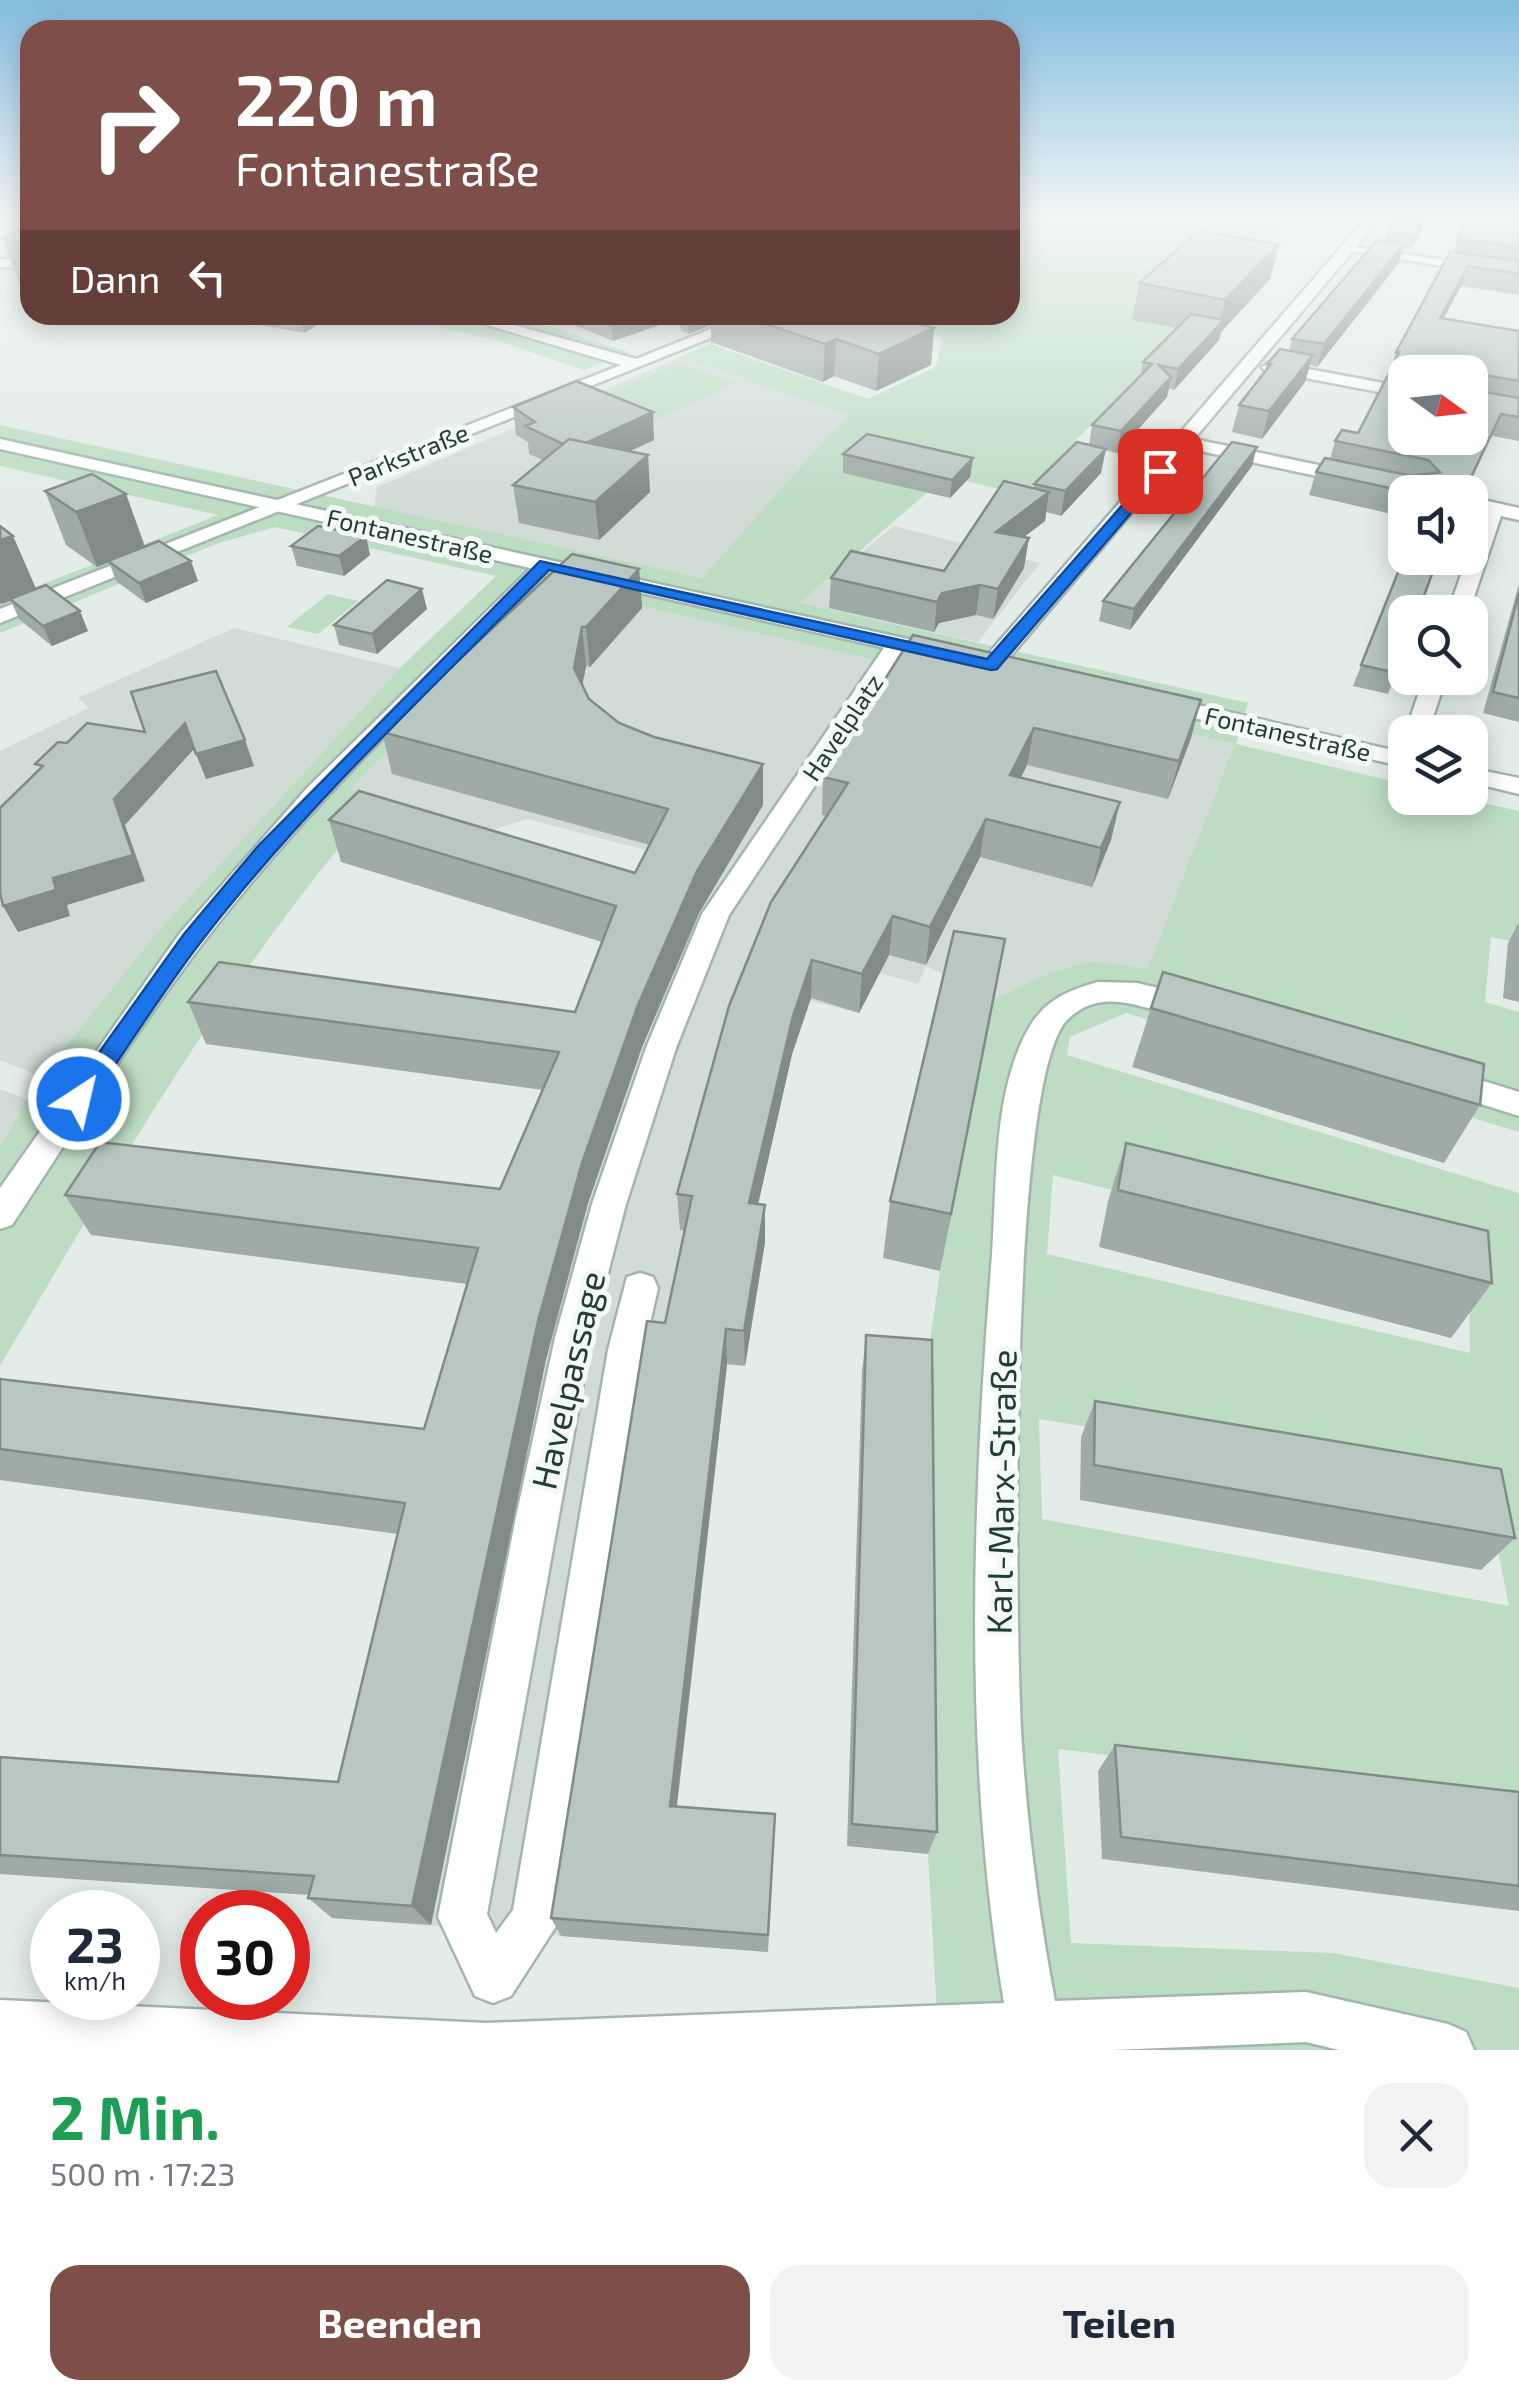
<!DOCTYPE html>
<html lang="de">
<meta charset="utf-8">
<style>
:root{--surface:#fff;--page:#f2f2f3;--text:#1f2937;--muted:#747a83;--accent:#7d4f48}
body{margin:0;font-family:"Exo 2",sans-serif;background:var(--page);color:var(--text);height:100vh;display:flex;flex-direction:column;font-size:38px;white-space:nowrap}
*{box-sizing:border-box;margin:0}
p{font-size:32px;color:var(--muted)}
.icon{flex:none;width:55px;height:55px;fill:none;stroke:currentColor;stroke-width:2;stroke-linecap:round;stroke-linejoin:round}
.map{position:relative;height:2050px;overflow:hidden}
.sheet{display:flex;flex-direction:column;background:var(--surface);flex:1}
.sheet>*{flex:none}
.hud{position:absolute;left:20px;top:20px;width:1000px;height:305px;border-radius:30px;box-shadow:0 5px 25px #0003;background:#7d4f48;color:#fff;overflow:hidden}
.needle{width:65px;rotate:105deg}
.controls{position:absolute;left:1388px;top:355px;display:grid;gap:20px}
.controls a{display:grid;place-items:center;width:100px;height:100px;border-radius:20px;background:var(--surface);box-shadow:0 5px 25px #0003;font-size:50px}
.speed{position:absolute;left:30px;top:1890px;display:flex;gap:20px;font-size:50px;font-weight:700;text-align:center}
.speed>*{display:grid;place-content:center;width:130px;height:130px;border-radius:50%;background:var(--surface);box-shadow:0 5px 25px #0003;line-height:1}
.speed small{font-size:25px;font-weight:400}
.speed .limit{border:15px solid #d22;background:#fff;color:#111}
.pin{position:absolute;display:grid;place-items:center;width:85px;height:85px;color:#fff;margin:-42px;border-radius:20px;box-shadow:0 5px 15px #0006}
.me{position:absolute;width:110px;margin:-55px;rotate:35deg;stroke-linejoin:round;filter:drop-shadow(0 0 8px #0008)}
.turn{display:flex;align-items:center;gap:35px;height:210px;padding:0 50px;font-size:45px}
.turn .icon{width:130px;height:130px;stroke-width:2.5}
.turn b{display:block;font-size:70px;line-height:85px}
.then{display:flex;align-items:center;height:95px;padding:0 50px;background:#0003;gap:20px;font-size:38px}
.round{display:grid;place-items:center;flex:none;width:105px;height:105px;border-radius:30px;background:var(--page)}
.summary{display:flex;align-items:center;justify-content:space-between;height:170px;padding:0 50px}
h1{font-size:60px;font-weight:700;line-height:75px;color:#1e9e55}
.button{display:flex;gap:20px;margin-top:auto;padding:20px 50px}
.button a{flex:1;height:115px;border-radius:30px;background:var(--accent);color:#fff;font-size:40px;font-weight:700;line-height:115px;text-align:center}
.button a+a{background:var(--page);color:var(--text)}
.map>svg:first-child{display:block}
.built{fill:#d1dcd7}
.green{fill:#bcddc4;fill-rule:evenodd}
.lines{fill:none;stroke-linecap:round;stroke-linejoin:round}
.street-casing{stroke:#a6b4af;stroke-width:5}
.secondary-casing{stroke:#a1b8af;stroke-width:5}
.street{fill:#fff;fill-rule:evenodd}
.secondary{fill:#fff;fill-rule:evenodd}
.wall{fill:#9eaba6;fill-rule:evenodd}
.shaded-wall{fill:#818b87}
.building{fill:#b8c7c1;stroke:#818b87;stroke-width:2.5}
.route{fill:#1a73e8;stroke:#114b97;stroke-width:2.5}
.labels{text-anchor:middle;dominant-baseline:central;stroke-width:10;stroke-linejoin:round;paint-order:stroke}
.far-street-label{font-size:25px;fill:#233d35;stroke:#f3f9f6}
.near-street-label{font-size:35px;fill:#233d35;stroke:#f3f9f6}
</style>
<div class="map">
<svg width="1519" height="2050" viewBox="0 0 1519 2050">
<rect width="100%" height="100%" fill="#e3ece8"/>
<g class="built">
<path d="M680,357L847,415L703,578L374,509L377,487Z"/>
<path d="M894,526L1040,563L978,642L799,603Z"/>
<path d="M551,585L1236,744L1148,968L1088,961L1041,976L994,999L926,966L918,984L880,973L859,1013L810,1001L792,1054L750,1239L765,1242L745,1366L727,1365L675,1821L768,1952L332,1918L661,854L527,819L490,831L349,790Z"/>
<path d="M234,628L400,668L154,936L41,1077L0,1060V751L89,708L78,698Z"/>
<path d="M0,1089L31,1101L0,1147Z"/>
</g>
<g class="green">
<path d="M1033,215H1294L1023,495L946,476L800,603L1248,703L1236,744L1405,784V798H1462L1519,811V943L1491,937L1485,1002L1519,1012V1132L1126,1013L1070,1037L1067,1055L1519,1193V1805L1058,1749L1071,1943L1333,1953L1519,1988V2050H939L928,1854L925,1377L940,1271L994,999L1041,976L1089,961L1148,968L1235,744L551,585L350,789L380,799C228,973 117,1168 0,1366V1147L41,1077L154,936L400,668L496,576L275,527L216,544L0,633V601L218,515L0,466V425L702,578L847,415L680,357L710,344L868,399L936,367L943,337L881,315H1010V224ZM1053,1175L1469,1280L1470,1353L1047,1254ZM1039,1419L1486,1490L1509,1606L1042,1519Z"/>
<path d="M388,315H512L629,352L584,370L498,341Z"/>
<path d="M679,363L736,383L651,422L594,400Z"/>
<path d="M328,594L358,601L318,634L287,627Z"/>
</g>
<g class="lines">
<g class="street-casing">
<g id="street">
<path d="M1010,215H1018L1010,220Z"/>
<path d="M1369,215H1382L1356,247L1519,271V279L1353,251L1194,439L1419,486L1428,492L1405,495L1186,448L999,670H983V660Z"/>
<path d="M0,259L30,260V268L0,267Z"/>
<path d="M454,315H479L636,359L746,315H768L0,623V609L621,365Z"/>
<path d="M1270,362L1405,387V397L1264,370L1262,367Z"/>
<path d="M1470,497L1519,508V520L1501,516L1469,612H1448L1483,512L1470,509Z"/>
<path d="M545,559L555,565L552,569C446,675 337,778 242,894C156,997 86,1113 12,1225L0,1229V1188L180,933L307,788L538,561Z"/>
<path d="M898,637L909,644L729,915L676,1048L626,1204L591,1338L487,1914L496,1933L513,1910L608,1350L627,1277L640,1273L653,1277L658,1288L644,1350L560,1920L511,1996L493,2003L475,1996L438,1917L516,1517L555,1338L592,1204L646,1048L702,914L890,639Z"/>
<path d="M1424,678H1446L1428,732L1405,733Z"/>
<path d="M1098,982L1137,983L1205,999L1210,1007L1205,1015C1165,1027 1113,976 1068,1019C1007,1077 1015,1639 1022,1746C1028,1832 1039,1917 1055,2001L1306,1992L1448,2024L1466,2032L1474,2050H1339L1306,2042L1112,2050H0V2000L486,2023L1004,2003C963,1756 972,1505 992,1255C997,1186 993,1103 1023,1039C1039,1004 1062,992 1098,982Z"/>
<path d="M1445,1069L1519,1092V1116L1434,1089L1429,1081L1434,1073Z"/>
</g>
</g>
<g class="secondary-casing">
<g id="secondary">
<path d="M0,439L944,647L955,654L944,661L0,449Z"/>
<path d="M1159,696L1405,753V767L1151,708V698Z"/>
<path d="M1470,768L1519,778V794L1470,782Z"/>
</g>
</g>
<use href="#street" class="street"/>
<use href="#secondary" class="secondary"/>
</g>
<g class="wall">
<path d="M1392,215H1426L1420,235L1409,249H1403L1398,264L1317,367L1310,365L1305,382L1262,439L1232,432L1239,405L1264,373L1267,364L1289,351L1292,339L1384,241Z"/>
<path d="M1519,215V295L1461,286L1444,318L1519,331V441L1493,436L1405,492V517L1309,495L1316,472L1330,459L1335,441L1358,433L1391,375V373H1389L1396,352L1453,252L1458,238ZM1405,372H1470L1405,438Z"/>
<path d="M30,221V284L19,283L3,239Z"/>
<path d="M1279,244L1270,279L1221,332L1219,340L1174,390L1169,389L1167,397L1117,453L1105,450L1101,473L1061,516L1046,512L1045,521L1024,537V568L993,619L976,615L939,623L934,632L829,608L831,578L944,571L1033,488L1034,484L1089,445L1092,425L1141,375L1143,362L1176,328L1132,320L1139,283Z"/>
<path d="M226,315H334L304,333L227,319Z"/>
<path d="M549,315H900V317L934,328L931,365L876,391L834,376L823,382L711,342V325L689,334L682,331L677,319L613,341Z"/>
<path d="M513,407L654,440L630,451L648,455L650,492L599,540L519,523L513,485L543,460L529,454L528,442L516,435Z"/>
<path d="M843,454L973,458L970,477L950,498L843,473Z"/>
<path d="M1252,466L1130,630L1099,621L1103,601Z"/>
<path d="M45,491L126,494L145,546L198,581L146,603L116,581L109,562L97,567L66,545Z"/>
<path d="M0,526L13,536L36,589L88,631L52,646L19,619L11,601L1,604L0,603Z"/>
<path d="M291,546L370,555L344,576L297,566Z"/>
<path d="M1405,555V649L1388,694L1353,686Z"/>
<path d="M639,569L642,608L590,667L586,666L582,685L589,699L619,723L763,805L699,913L642,1047L588,1203L546,1359L431,1925L332,1918L308,1898L309,1895L0,1874V1757L338,1782L398,1534L0,1480V1379L424,1429L467,1284L91,1235L65,1195L500,1189L543,1090L206,1044L188,1002L575,1012L602,942L341,862L329,820L635,873L650,845L392,774L382,732Z"/>
<path d="M1519,584V722L1483,713Z"/>
<path d="M427,609L377,654L339,645L334,625Z"/>
<path d="M913,635L1191,738L1168,799L1027,765L1021,777L1111,840L1092,887L980,857L926,965L889,955L859,1013L811,998L792,1054L758,1204L765,1242L745,1366L727,1364L677,1807L775,1814L768,1952L561,1936L551,1918L665,1323L685,1231L680,1230L677,1194L827,816L822,815L823,777Z"/>
<path d="M1519,922V1002L1503,998L1508,943Z"/>
<path d="M994,999L940,1271L883,1258L890,1201Z"/>
<path d="M1151,1008L1480,1105L1444,1163L1132,1067Z"/>
<path d="M1126,1143L1492,1283L1451,1338L1099,1247L1108,1201Z"/>
<path d="M866,1335L937,1832L928,1854L847,1846L862,1372Z"/>
<path d="M1095,1401L1515,1538L1481,1570L1080,1500L1081,1437Z"/>
<path d="M1115,1745L1519,1792V1911L1102,1859L1098,1771Z"/>
</g>
<g class="shaded-wall">
<path d="M1420,215H1426L1420,235L1409,249Z"/>
<path d="M1279,244L1270,279L1221,332L1219,340L1174,390L1178,369L1219,325L1225,300Z"/>
<path d="M1404,244L1398,264L1317,367L1324,344Z"/>
<path d="M1468,266L1461,286L1433,338L1440,318Z"/>
<path d="M300,315H334L304,333Z"/>
<path d="M611,315H677V319L613,341Z"/>
<path d="M688,315H711V325L689,334Z"/>
<path d="M892,315H900L898,345L934,328L931,365L876,391L879,354Z"/>
<path d="M836,339L834,376L823,382L825,344Z"/>
<path d="M1313,355L1305,382L1262,439L1269,411Z"/>
<path d="M1171,377L1167,397L1117,453L1121,431Z"/>
<path d="M653,412L654,440L576,476L573,448Z"/>
<path d="M1501,414L1466,492H1464Z"/>
<path d="M1257,447L1252,466L1130,630L1134,609Z"/>
<path d="M1106,449L1101,473L1061,516L1065,491Z"/>
<path d="M648,455L650,492L599,540L595,502Z"/>
<path d="M973,458L970,477L950,498L952,480Z"/>
<path d="M1049,492L1045,521L992,561L996,532Z"/>
<path d="M126,494L145,548L97,567L76,512Z"/>
<path d="M13,536L37,591L1,604L0,602V540Z"/>
<path d="M366,536L370,555L344,576L339,556Z"/>
<path d="M1029,538L1024,568L993,619L998,589Z"/>
<path d="M191,561L198,581L146,603L139,583Z"/>
<path d="M639,569L642,608L590,667L586,627Z"/>
<path d="M980,585L976,615L939,623L934,632L937,602L942,593Z"/>
<path d="M422,589L427,609L377,654L372,634Z"/>
<path d="M80,611L88,631L52,646L43,626Z"/>
<path d="M582,627L586,666L578,708L574,668Z"/>
<path d="M1201,700L1191,738L1168,799L1179,761Z"/>
<path d="M185,723L194,749L125,825L145,881L67,905L70,916L18,932L3,906L53,878L114,799Z"/>
<path d="M1034,728L1027,765L1004,812L1010,775Z"/>
<path d="M245,740L254,766L206,779L196,754Z"/>
<path d="M763,764V805L699,913L642,1047L588,1203L546,1359L431,1925L412,1906L538,1321L582,1163L638,1005L697,871Z"/>
<path d="M1120,802L1111,840L1092,887L1101,848Z"/>
<path d="M986,819L980,857L926,965L930,927Z"/>
<path d="M893,916L889,955L859,1013L862,974Z"/>
<path d="M1005,939L994,999L940,1271L951,1214Z"/>
<path d="M812,960L811,998L792,1054L750,1240L749,1203L793,1016Z"/>
<path d="M765,1205V1242L745,1366L744,1331Z"/>
<path d="M726,1329L727,1364L674,1828L670,1806Z"/>
</g>
<g class="building">
<path d="M1471,215H1519V247L1458,238Z"/>
<path d="M30,221V241L3,239Z"/>
<path d="M1199,231L1279,244L1225,300L1139,283Z"/>
<path d="M1377,240L1404,244L1324,344L1292,339Z"/>
<path d="M1450,252L1519,261V274L1468,266L1440,318L1519,331V381L1479,374L1474,378L1478,391L1519,398V417L1501,414L1464,492H1408L1316,472L1325,458L1412,476L1440,472L1428,460L1335,441L1342,430L1358,433L1388,375L1405,377V438H1470V372H1415V364L1396,359L1399,352H1396Z"/>
<path d="M1191,314L1224,320L1178,369L1159,365L1171,377L1121,431L1092,425L1152,364L1143,362Z"/>
<path d="M739,315H893L934,328L879,354L836,339L825,344Z"/>
<path d="M1280,349L1313,355L1269,411L1239,405L1271,364H1267Z"/>
<path d="M576,381L653,412L586,443L569,439L563,444L525,426L535,422L513,407Z"/>
<path d="M867,434L973,458L952,480L843,454Z"/>
<path d="M569,439L648,455L595,502L513,485Z"/>
<path d="M1077,442L1106,449L1065,491L1034,484Z"/>
<path d="M1232,442L1257,447L1134,609L1103,601Z"/>
<path d="M92,474L126,494L76,512L45,491Z"/>
<path d="M1004,481L1049,492L996,532L1029,538L998,589L980,585L942,593L937,602L831,578L851,551L944,571Z"/>
<path d="M0,526L13,536L0,540Z"/>
<path d="M318,526L366,536L339,556L291,546Z"/>
<path d="M159,541L191,561L139,583L108,561Z"/>
<path d="M572,554L639,569L586,627H582L574,668L589,699L619,723L654,737L763,764L697,871L638,1005L582,1163L538,1321L412,1906L308,1898L314,1876L0,1855V1757L338,1782L405,1503L0,1449V1379L424,1429L478,1248L65,1195L100,1142L500,1189L559,1052L188,1002L219,962L575,1012L616,906L329,820L359,791L635,873L668,809L382,732Z"/>
<path d="M1405,555V558H1438L1418,612H1405V649L1397,673L1361,665Z"/>
<path d="M387,580L422,589L372,634L334,625Z"/>
<path d="M46,585L80,611L43,626L10,599Z"/>
<path d="M1519,593V698L1493,692Z"/>
<path d="M913,635L1201,700L1179,761L1034,728L1010,775L1120,802L1101,848L986,819L930,927L893,916L862,974L812,960L793,1016L749,1203L765,1205L744,1331L726,1329L670,1806L775,1814L768,1935L551,1918L647,1321L665,1323L692,1196L677,1194L729,1006L771,902L848,783L823,777Z"/>
<path d="M216,671L245,740L196,754L185,723L114,799L133,855L53,878L56,890L3,906L0,892V808L43,766L35,764L58,742L67,743L87,723L145,732L131,692Z"/>
<path d="M954,931L1005,939L951,1214L890,1201Z"/>
<path d="M1163,972L1484,1064L1480,1105L1151,1008Z"/>
<path d="M1126,1143L1488,1231L1492,1283L1118,1190Z"/>
<path d="M866,1335L932,1340L937,1832L852,1824Z"/>
<path d="M1095,1401L1501,1469L1515,1538L1094,1465Z"/>
<path d="M1115,1745L1519,1792V1886L1121,1837Z"/>
</g>
<linearGradient id="sky" x2="0" y2="1"><stop stop-color="#83bcdf"/><stop offset="0.43" stop-color="#f2f6f5"/><stop offset="1" stop-color="#f2f6f5" stop-opacity="0"/></linearGradient>
<rect width="1519" height="502" fill="url(#sky)"/>
<path class="route" d="M1155,468L1167,471L997,669L991,670L549,570C429,691 304,808 200,943C160,995 125,1052 87,1106H70L67,1099L70,1093L184,934L259,845L540,561L987,659Z"/>
<g class="labels">
<g class="far-street-label">
<text transform="translate(408 454) rotate(-22)">Parkstraße</text>
<text transform="translate(410 535) rotate(13)">Fontanestraße</text>
<text transform="translate(842 727) rotate(-56)">Havelplatz</text>
<text transform="translate(1288 733) rotate(13)">Fontanestraße</text>
</g>
<g class="near-street-label">
<text transform="translate(567 1380) rotate(-77)">Havelpassage</text>
<text transform="translate(1000 1492) rotate(-89)">Karl-Marx-Straße</text>
</g>
</g>
</svg>
<div class="controls">
<a><svg class="needle" viewBox="-14 -14 28 28"><path d="M0-13l5 13h-10z" fill="#e53935"/><path d="M0 13l5-13h-10z" fill="#747a83"/></svg></a>
<a><svg class="icon" aria-label="sound" viewBox="0 0 24 24"><path d="M4 9h4l5-4v14l-5-4H4zM17 9q2 3 0 6"/></svg></a>
<a><svg class="icon" aria-label="search" viewBox="0 0 24 24"><circle cx="10" cy="10" r="6"/><path d="M15 15l6 6"/></svg></a>
<a><svg class="icon" aria-label="layers" viewBox="0 0 24 24"><path d="M12 4l9 5-9 5-9-5zM3 14l9 5 9-5"/></svg></a>
</div>
<div class="speed"><div>23<small>km/h</small></div><div class="limit">30</div></div>
<div class="pin" style="left:1160px;top:471px;background:#d93025"><svg class="icon" aria-label="arrive" viewBox="0 0 24 24"><path d="M6 21V4h12l-3 4 3 4H6"/></svg></div>
<svg class="me" style="left:79px;top:1099px" viewBox="-20 -20 40 40"><circle r="17" fill="#1a73e8" stroke="#fff" stroke-width="3"/><path d="M0-11L8 9 0 5-8 9z" fill="#fff"/></svg>
<div class="hud">
<div class="turn"><svg class="icon" aria-label="right" viewBox="0 0 24 24"><path d="M7 20v-9h11M14 6l5 5-5 5"/></svg><div><b>220 m</b>Fontanestraße</div></div>
<div class="then">Dann<svg class="icon" aria-label="left" viewBox="0 0 24 24"><path d="M17 20v-9H6M10 6l-5 5 5 5"/></svg></div>
</div>
</div>
<section class="sheet">
<div class="summary"><div><h1>2 Min.</h1><p>500 m · 17:23</p></div><a class="round"><svg class="icon" aria-label="close" viewBox="0 0 24 24"><path d="M6 6l12 12M18 6L6 18"/></svg></a></div>
<div class="button"><a>Beenden</a><a>Teilen</a></div>
</section>
